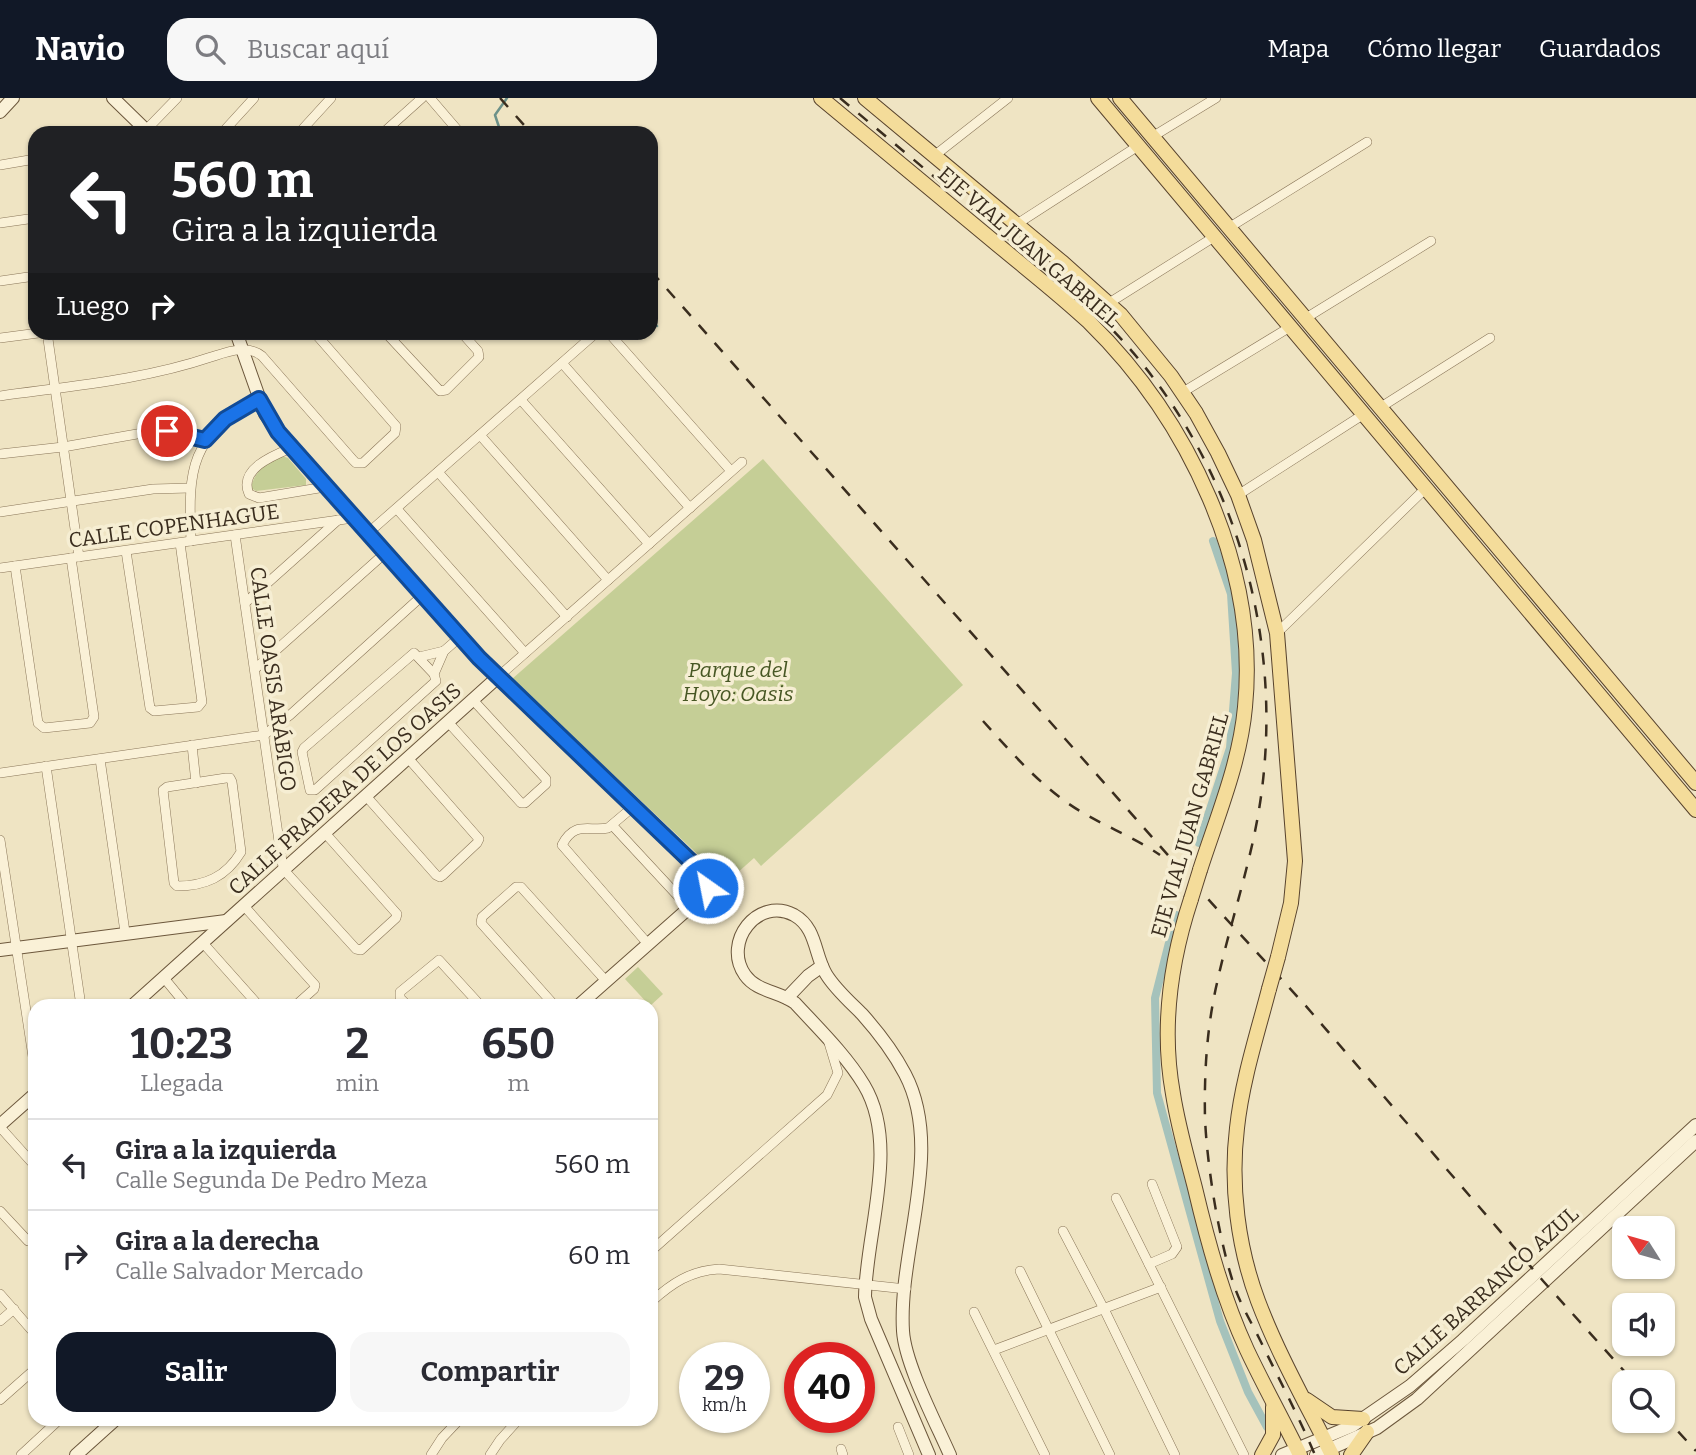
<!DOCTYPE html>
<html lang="es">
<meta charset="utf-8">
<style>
:root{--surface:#fff;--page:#f7f7f7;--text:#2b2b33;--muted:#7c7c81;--line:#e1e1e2;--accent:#111827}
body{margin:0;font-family:Bitter,serif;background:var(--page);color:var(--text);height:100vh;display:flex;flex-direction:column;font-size:26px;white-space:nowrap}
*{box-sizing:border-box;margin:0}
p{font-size:23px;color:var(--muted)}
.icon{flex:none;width:38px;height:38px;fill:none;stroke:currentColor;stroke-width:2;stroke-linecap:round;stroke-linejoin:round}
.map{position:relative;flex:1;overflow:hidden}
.panel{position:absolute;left:28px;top:901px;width:630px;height:427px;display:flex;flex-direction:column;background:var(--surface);border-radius:21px;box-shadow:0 2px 5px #0004}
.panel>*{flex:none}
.hud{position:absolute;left:28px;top:28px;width:630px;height:214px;border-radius:21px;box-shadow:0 2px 5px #0004;background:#202124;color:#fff;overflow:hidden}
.needle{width:46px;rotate:307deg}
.fabs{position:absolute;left:1612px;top:1118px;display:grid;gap:14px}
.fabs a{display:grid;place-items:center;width:63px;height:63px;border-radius:14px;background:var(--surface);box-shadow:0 2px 5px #0004;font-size:35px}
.speed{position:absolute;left:679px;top:1244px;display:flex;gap:14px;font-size:35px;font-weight:700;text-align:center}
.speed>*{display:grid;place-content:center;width:91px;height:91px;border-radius:50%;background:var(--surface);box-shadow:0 2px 5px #0004;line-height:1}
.speed small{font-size:18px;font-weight:400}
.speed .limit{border:10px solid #d22;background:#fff;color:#111}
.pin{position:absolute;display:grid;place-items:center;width:60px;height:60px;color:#fff;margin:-30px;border:4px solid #fff;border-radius:50%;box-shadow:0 2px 7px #0007}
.me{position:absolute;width:77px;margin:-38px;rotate:327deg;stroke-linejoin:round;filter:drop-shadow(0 0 5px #0008)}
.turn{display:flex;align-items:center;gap:24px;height:147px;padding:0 28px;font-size:32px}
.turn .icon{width:91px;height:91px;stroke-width:2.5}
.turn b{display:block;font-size:49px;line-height:60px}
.then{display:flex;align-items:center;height:66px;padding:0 28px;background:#0003;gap:14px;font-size:26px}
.eta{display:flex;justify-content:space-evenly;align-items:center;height:119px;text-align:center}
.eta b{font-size:42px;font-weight:700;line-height:49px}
.cta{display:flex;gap:14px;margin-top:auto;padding:14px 28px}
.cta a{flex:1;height:80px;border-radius:21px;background:var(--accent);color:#fff;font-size:28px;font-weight:700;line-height:80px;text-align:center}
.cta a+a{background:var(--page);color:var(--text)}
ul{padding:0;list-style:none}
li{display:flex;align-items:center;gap:21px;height:91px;padding:0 28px;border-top:2px solid var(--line)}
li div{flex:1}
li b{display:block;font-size:26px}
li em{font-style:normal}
header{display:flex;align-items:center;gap:42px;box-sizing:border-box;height:98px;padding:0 35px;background:var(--accent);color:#fff}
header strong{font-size:33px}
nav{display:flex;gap:38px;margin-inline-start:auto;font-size:24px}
.search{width:490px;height:63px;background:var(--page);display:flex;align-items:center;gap:18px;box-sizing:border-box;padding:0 24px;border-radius:21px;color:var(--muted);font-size:26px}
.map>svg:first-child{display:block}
.green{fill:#c5ce96}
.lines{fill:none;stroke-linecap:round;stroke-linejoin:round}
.stream{stroke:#6c9189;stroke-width:2.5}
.canal{stroke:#a5c2bb;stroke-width:8}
.street-casing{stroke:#8a7659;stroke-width:10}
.secondary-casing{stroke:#6c573c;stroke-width:14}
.primary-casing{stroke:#58432d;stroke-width:16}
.street{stroke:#faf1d7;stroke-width:9}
.secondary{stroke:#faf1d7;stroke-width:12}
.primary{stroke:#f4dc9a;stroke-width:14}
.rail{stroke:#3a2d1e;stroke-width:2.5;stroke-dasharray:12 12;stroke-linecap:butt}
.primary-bridge-casing{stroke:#58432d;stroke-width:16;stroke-linecap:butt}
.primary-bridge{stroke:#f4dc9a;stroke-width:14}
.route-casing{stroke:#114b97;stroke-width:18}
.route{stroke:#1a73e8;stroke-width:12}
.labels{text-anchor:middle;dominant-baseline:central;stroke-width:7;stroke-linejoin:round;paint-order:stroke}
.street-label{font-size:21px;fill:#3a2d1e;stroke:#f6eed3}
.park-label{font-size:21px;font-style:italic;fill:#475724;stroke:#f6eed3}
</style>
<header>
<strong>Navio</strong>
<div class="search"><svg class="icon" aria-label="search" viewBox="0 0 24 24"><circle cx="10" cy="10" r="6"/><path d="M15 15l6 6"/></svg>Buscar aquí</div>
<nav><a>Mapa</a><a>Cómo llegar</a><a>Guardados</a></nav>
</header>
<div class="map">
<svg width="1696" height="1357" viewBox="0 0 1696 1357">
<rect width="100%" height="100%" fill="#efe4c3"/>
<g class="green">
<path d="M282,358L288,360L306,381V387L256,393L251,390C254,373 267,365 282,358Z"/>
<path d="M763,361L963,587L761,768L754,760L727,784L512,581Z"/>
<path d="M638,869L663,896L650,908L625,881Z"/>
</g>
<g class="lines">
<g class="stream">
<path d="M501,35L495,17L507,0"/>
<path d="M651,221L657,228"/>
</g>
<g class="canal">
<path d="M1199,745L1230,650L1236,575L1231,496L1213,443"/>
<path d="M1176,817L1155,900L1157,995L1220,1223L1248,1294L1267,1329"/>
</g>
<g class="street-casing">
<g id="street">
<path d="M430,0L460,35"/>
<path d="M144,34L177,0"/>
<path d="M222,35L254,0"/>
<path d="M299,35L331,0"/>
<path d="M383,35L422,0"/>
<path d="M1152,39L1216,0"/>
<path d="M934,58L1008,0"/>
<path d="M0,67L35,61"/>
<path d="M0,125L35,120"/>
<path d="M1017,126L1138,48"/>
<path d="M1230,129L1367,44"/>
<path d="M0,183L35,178"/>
<path d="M1109,205L1214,139"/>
<path d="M1306,220L1431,143"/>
<path d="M47,234L79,459"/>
<path d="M385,234L440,293L446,292L479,259L478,253L461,234"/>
<path d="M608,234L731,373"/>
<path d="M0,240L46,234"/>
<path d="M562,265L690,410"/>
<path d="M1183,294L1290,229"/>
<path d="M0,298C71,288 143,282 211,259C227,254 247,246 262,258L353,362L356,365H363L395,335L396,328L314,234"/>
<path d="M521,302L649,446"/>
<path d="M1381,309L1490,240"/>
<path d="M480,337L608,482"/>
<path d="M291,350C274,357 238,371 249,396L259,400L325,389"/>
<path d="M0,356L63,349L154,333L181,335L205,343"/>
<path d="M438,374L567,519"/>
<path d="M1238,397L1364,316"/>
<path d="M397,411L525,555"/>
<path d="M0,414L153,391L190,390"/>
<path d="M367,436L597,234"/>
<path d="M235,437L282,764L284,772L356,851L361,852L396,820L397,816L325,735"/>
<path d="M191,443C188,369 190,339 259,301"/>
<path d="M126,453L150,610L154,613L198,609L202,604L180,445"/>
<path d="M15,468L38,625L44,630L90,625L94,619L71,460"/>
<path d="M0,470L353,420"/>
<path d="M245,505L338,422"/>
<path d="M1277,535L1426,390"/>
<path d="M414,555L434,576L436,583L315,692H310L302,654L304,650Z"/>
<path d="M419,559L444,553"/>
<path d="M255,571L384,456"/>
<path d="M434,576L444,553L460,539"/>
<path d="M498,579L742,364"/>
<path d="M448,624L521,705H525L546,686V681L473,602"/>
<path d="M192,647L196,685"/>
<path d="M100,661L125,834"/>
<path d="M46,668L81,908"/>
<path d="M0,675L264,637L290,617L422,498"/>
<path d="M226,680H230L232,684L241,754C226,779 205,788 177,788L174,785L163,692L167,689Z"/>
<path d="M366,698L436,777L440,779L443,777L477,745L479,741L408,660"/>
<path d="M633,709L608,730C589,734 575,722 562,747L648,846"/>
<path d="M613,728L689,810"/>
<path d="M0,742L35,972"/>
<path d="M244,808L315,887L314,891L295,908"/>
<path d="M203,845L259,908"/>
<path d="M164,880L187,908"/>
<path d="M408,908L400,900V894L439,862L481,908"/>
<path d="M555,908L481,825L482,819L516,789H521L606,883"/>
<path d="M0,1029L35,1068"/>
<path d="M1116,1100L1244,1357"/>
<path d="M0,1113L28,1143L35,1142"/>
<path d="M1063,1133L1104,1211L1175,1357"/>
<path d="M651,1153L827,997L838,975L829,945"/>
<path d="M1149,1166L1172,1156L1177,1149L1152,1086"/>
<path d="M1020,1173L1110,1357"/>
<path d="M0,1196L35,1236"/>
<path d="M651,1204C672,1185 690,1173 719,1171L906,1191"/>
<path d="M974,1214L1045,1357"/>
<path d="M0,1223L14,1211"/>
<path d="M994,1252L1161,1189"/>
<path d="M0,1302L35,1271"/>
<path d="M898,1329L909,1357"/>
<path d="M841,1351L843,1357"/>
<path d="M21,1357L60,1321"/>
<path d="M431,1357L442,1340L460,1321"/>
<path d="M490,1357L500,1342L519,1321"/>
</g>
</g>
<g class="secondary-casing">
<g id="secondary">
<path d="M113,0L149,35"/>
<path d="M0,14L13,0"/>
<path d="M236,234L265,316L291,350L479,560L709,781L708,790L706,795L578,908"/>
<path d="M0,852L226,823"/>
<path d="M787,900L808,878L822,868"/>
<path d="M132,908L498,579"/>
<path d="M0,1027L35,996"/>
<path d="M76,1357L116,1321"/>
<path d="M929,1357L871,1221L865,1199C866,1133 900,1047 864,987C846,957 818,930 795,905C779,893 757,894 745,877C722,844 758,798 794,817C817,830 814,856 826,876C835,891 850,904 862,916C879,935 893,953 905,976C945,1052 898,1151 903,1233C905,1266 936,1325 950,1357"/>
<path d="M1282,1357L1352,1328L1410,1288L1463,1242L1696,1027"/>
<path d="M1316,1357L1377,1330L1417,1301L1696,1043"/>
</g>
</g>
<g class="primary-casing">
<g id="primary">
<path d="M821,0C878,47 935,95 992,142C1024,169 1058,195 1089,224C1188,321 1259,468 1245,609C1240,665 1217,719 1200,772"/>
<path d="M865,0L1063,165L1121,217L1171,278L1196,315L1218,355L1238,397L1254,442L1277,535L1295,763L1291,805L1278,859"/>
<path d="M1098,0L1696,712"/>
<path d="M1120,0L1696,685"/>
<path d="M1191,801C1170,865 1161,930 1173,996C1178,1028 1187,1059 1195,1090C1208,1145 1223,1200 1247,1252C1264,1288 1283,1322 1300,1357"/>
<path d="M1269,891C1257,937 1242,983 1237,1030C1230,1087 1238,1150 1258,1203C1278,1256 1307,1307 1332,1357"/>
<path d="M1307,1302L1332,1319L1363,1321"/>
<path d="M1262,1357L1273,1337V1309"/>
<path d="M1351,1357L1367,1334"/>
</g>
</g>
<use href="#street" class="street"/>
<use href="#secondary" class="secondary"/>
<use href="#primary" class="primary"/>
<g class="rail">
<path d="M500,0L531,35"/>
<path d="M840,0L1086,206C1228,335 1292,535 1257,723C1247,777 1229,830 1217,885C1207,928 1204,975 1205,1020C1207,1068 1219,1144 1235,1190C1241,1207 1251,1224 1259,1240C1278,1279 1298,1317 1315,1357"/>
<path d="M651,173L1175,765L1305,907L1544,1184L1634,1284"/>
<path d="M983,623C1010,653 1036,683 1069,706C1098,726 1131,737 1160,757"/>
<path d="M1662,1316L1696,1353"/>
</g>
<g class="primary-bridge-casing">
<g id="primary-bridge">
<path d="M1191,801L1200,772"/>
<path d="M1269,891L1278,859"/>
</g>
</g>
<use href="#primary-bridge" class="primary-bridge"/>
</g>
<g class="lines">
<g class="route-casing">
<path id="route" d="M167,333L205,342L225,321L259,301L278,334L479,560L706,778L709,786L708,790"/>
</g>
<use href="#route" class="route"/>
</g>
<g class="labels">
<g class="street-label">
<text transform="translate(1029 149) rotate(41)">EJE VIAL JUAN GABRIEL</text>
<text transform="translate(174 428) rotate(-8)">CALLE COPENHAGUE</text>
<text transform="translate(273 581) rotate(82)">CALLE OASIS ARÁBIGO</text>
<text transform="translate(345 691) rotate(-42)">CALLE PRADERA DE LOS OASIS</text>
<text transform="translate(1190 727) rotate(-74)">EJE VIAL JUAN GABRIEL</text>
<text transform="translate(1486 1193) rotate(-42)">CALLE BARRANCO AZUL</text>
</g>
<g class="park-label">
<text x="738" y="572">Parque del<tspan x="738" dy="24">Hoyo: Oasis</tspan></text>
</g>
</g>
</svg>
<div class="fabs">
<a><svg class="needle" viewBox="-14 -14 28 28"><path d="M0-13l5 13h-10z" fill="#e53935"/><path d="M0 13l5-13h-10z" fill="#7c7c81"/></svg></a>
<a><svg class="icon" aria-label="sound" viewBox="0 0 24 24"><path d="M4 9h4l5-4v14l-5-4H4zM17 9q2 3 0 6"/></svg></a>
<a><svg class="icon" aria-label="search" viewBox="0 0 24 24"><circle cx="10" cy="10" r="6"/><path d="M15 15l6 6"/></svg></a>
</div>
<div class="speed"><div>29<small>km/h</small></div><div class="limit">40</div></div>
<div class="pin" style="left:167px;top:333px;background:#d93025"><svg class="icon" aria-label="arrive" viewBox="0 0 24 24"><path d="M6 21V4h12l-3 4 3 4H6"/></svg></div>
<svg class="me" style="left:708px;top:790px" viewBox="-20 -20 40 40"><circle r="17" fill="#1a73e8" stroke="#fff" stroke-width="3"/><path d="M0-11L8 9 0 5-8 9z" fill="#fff"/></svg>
<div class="hud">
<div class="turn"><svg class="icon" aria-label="left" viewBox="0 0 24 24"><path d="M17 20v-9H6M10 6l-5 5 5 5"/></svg><div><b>560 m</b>Gira a la izquierda</div></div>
<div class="then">Luego<svg class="icon" aria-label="right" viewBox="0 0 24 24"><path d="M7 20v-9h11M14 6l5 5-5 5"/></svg></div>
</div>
<section class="panel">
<div class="eta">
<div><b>10:23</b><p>Llegada</p></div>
<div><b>2</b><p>min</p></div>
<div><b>650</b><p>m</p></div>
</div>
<ul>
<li><svg class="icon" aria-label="left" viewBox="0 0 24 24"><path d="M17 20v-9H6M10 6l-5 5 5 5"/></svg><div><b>Gira a la izquierda</b><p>Calle Segunda De Pedro Meza</p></div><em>560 m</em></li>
<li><svg class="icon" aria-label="right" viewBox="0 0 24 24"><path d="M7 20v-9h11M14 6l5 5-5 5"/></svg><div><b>Gira a la derecha</b><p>Calle Salvador Mercado</p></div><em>60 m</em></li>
</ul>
<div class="cta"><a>Salir</a><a>Compartir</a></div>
</section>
</div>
